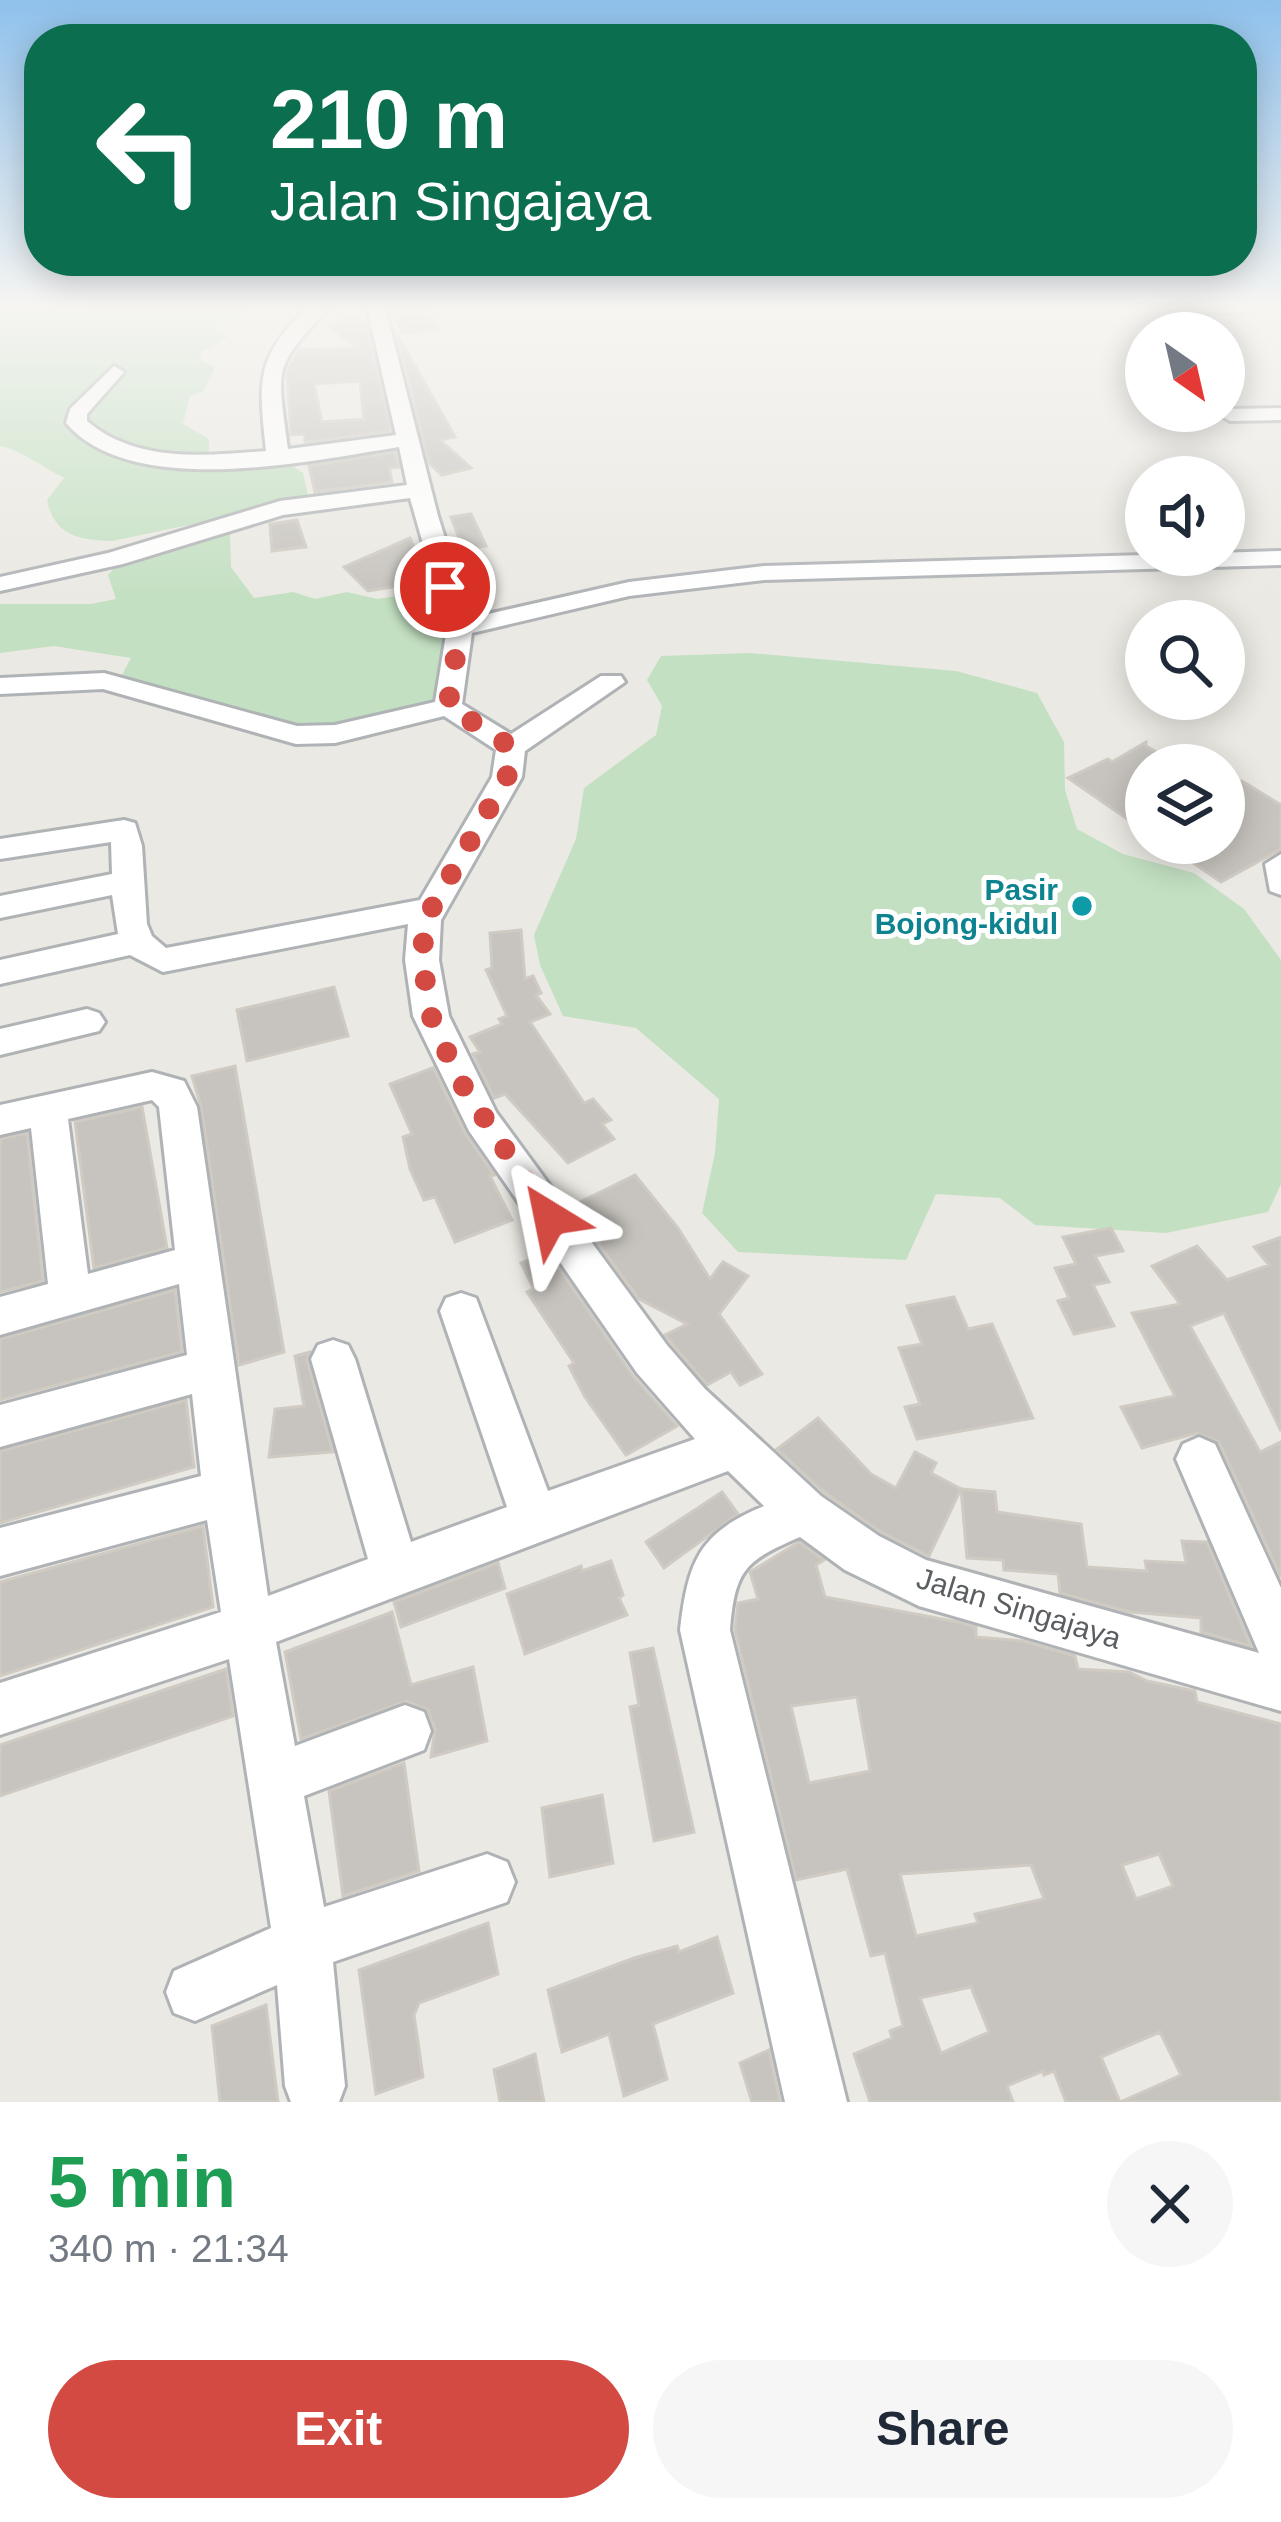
<!DOCTYPE html>
<meta charset="utf-8">
<style>
:root{--surface:#fff;--page:#f6f6f7;--text:#1f2937;--muted:#747a83;--accent:#d24a42}
body{margin:0;font-family:Arial,sans-serif;background:var(--page);color:var(--text);height:100vh;display:flex;flex-direction:column;font-size:45px;white-space:nowrap}
*{box-sizing:border-box;margin:0}
p{font-size:39px;color:var(--muted)}
.icon{flex:none;width:66px;height:66px;fill:none;stroke:currentColor;stroke-width:2;stroke-linecap:round;stroke-linejoin:round}
.map{position:relative;height:2102px;overflow:hidden}
.panel{display:flex;flex-direction:column;background:var(--surface);flex:1}
.panel>*{flex:none}
.banner{position:absolute;left:24px;top:24px;width:1233px;height:252px;border-radius:48px;box-shadow:0 6px 30px #0003;background:#0b6e4f;color:#fff;overflow:hidden}
.needle{width:78px;rotate:146deg}
.fabs{position:absolute;left:1125px;top:312px;display:grid;gap:24px}
.fabs a{display:grid;place-items:center;width:120px;height:120px;border-radius:50%;background:var(--surface);box-shadow:0 6px 30px #0003;font-size:60px}
.pin{position:absolute;display:grid;place-items:center;width:102px;height:102px;color:#fff;margin:-51px;border:6px solid #fff;border-radius:50%;box-shadow:0 3px 12px #0007}
.me{position:absolute;width:132px;margin:-66px;rotate:325deg;stroke-linejoin:round;filter:drop-shadow(0 0 9px #0008)}
.turn{display:flex;align-items:center;gap:42px;height:252px;padding:0 48px;font-size:54px}
.turn .icon{width:156px;height:156px;stroke-width:2.5}
.turn b{display:block;font-size:84px;line-height:102px}
.round{display:grid;place-items:center;flex:none;width:126px;height:126px;border-radius:63px;background:var(--page)}
.summary{display:flex;align-items:center;justify-content:space-between;height:204px;padding:0 48px}
h1{font-size:72px;font-weight:700;line-height:90px;color:#1e9e55}
.button{display:flex;gap:24px;margin-top:auto;padding:24px 48px}
.button a{flex:1;height:138px;border-radius:72px;background:var(--accent);color:#fff;font-size:48px;font-weight:700;line-height:138px;text-align:center}
.button a+a{background:var(--page);color:var(--text)}
.map>svg:first-child{display:block}
.green{fill:#c3e0c2}
.building{fill:#c7c4bf;stroke:#cfcbc2;stroke-width:3;fill-rule:evenodd}
.lines{fill:none;stroke-linecap:round;stroke-linejoin:round}
.minor-casing{stroke:#b0b3b6;stroke-width:6}
.minor{fill:#fff;fill-rule:evenodd}
.route{stroke:#d24a42;stroke-width:21;stroke-dasharray:0 37.8}
.culture-dot{fill:#0f9aa8;stroke:#fff;stroke-width:4.5}
.labels{text-anchor:middle;dominant-baseline:central;stroke-width:10;stroke-linejoin:round;paint-order:stroke}
.culture-label{font-size:30px;font-weight:bold;fill:#0d838f;stroke:#fff;text-anchor:end}
.street-label{font-size:30px;fill:#5b5e61;stroke:#fff}
</style>
<div class="map">
<svg width="1281" height="2102" viewBox="0 0 1281 2102">
<rect width="100%" height="100%" fill="#ebe9e3"/>
<g class="green">
<path d="M0,307H253L216,328L215,332L229,337L200,353L202,361L215,367L204,391L190,396L183,424L209,439V462L288,463L303,473L309,500L112,541C80,540 54,536 47,500L64,478C49,470 14,447 0,446Z"/>
<path d="M230,533L231,567L254,598L293,592L315,599L347,592L377,599L412,594L428,597L447,637L446,678L434,701L412,710L312,730L133,685L122,675L131,658L54,646L0,653V604H91L116,599L108,575L116,566Z"/>
<path d="M750,653L956,671L1037,693L1064,742L1065,790L1077,829L1123,854L1194,873L1244,909L1281,960V1184L1268,1212L1166,1233L1035,1225L1000,1198L936,1194L906,1260L738,1252L702,1213L715,1153L719,1099L636,1028L563,1016L540,965L534,935L576,839L584,788L656,735L662,706L647,680L661,656Z"/>
</g>
<g class="building">
<path d="M402,307H428L437,330L403,333L391,310Z"/>
<path d="M355,317L366,322L391,431L305,442V434L291,435L287,371L299,350L358,348L326,324ZM360,381L364,419L322,422L314,384Z"/>
<path d="M397,334L455,437L440,440L471,468L442,475L429,463Z"/>
<path d="M395,452L399,467L389,468L392,482L315,492L309,466Z"/>
<path d="M471,514L486,546L463,549L451,517Z"/>
<path d="M297,520L306,547L272,551L270,524Z"/>
<path d="M410,538L429,581L368,591L344,567Z"/>
<path d="M1146,742V746L1179,765H1146V832L1068,778L1108,759L1112,762Z"/>
<path d="M1242,781L1281,805V849L1221,882L1164,843H1224V790Z"/>
<path d="M521,930L525,979L533,976L541,993L536,995L550,1014L530,1022L584,1103L593,1099L611,1120L602,1124L614,1139L568,1163L505,1094L494,1098L473,1054L480,1052L470,1037L502,1024L499,1019L507,1016L486,970L492,968L490,933Z"/>
<path d="M334,987L348,1036L247,1061L237,1010Z"/>
<path d="M235,1066L284,1352L239,1365L201,1106L192,1076Z"/>
<path d="M433,1068L465,1133L494,1175L490,1176L512,1220L455,1242L435,1197L424,1200L410,1169L403,1137L412,1134L390,1084Z"/>
<path d="M142,1107L167,1248L94,1268L75,1122Z"/>
<path d="M27,1133L43,1281L0,1292V1139Z"/>
<path d="M635,1175L678,1228L710,1279L723,1262L748,1276L719,1314L762,1374L740,1385L731,1372L707,1385L665,1335L687,1324L639,1299L597,1242L605,1238L578,1203Z"/>
<path d="M1111,1228L1123,1251L1095,1256L1109,1282L1093,1285L1114,1326L1074,1334L1058,1301L1069,1298L1055,1268L1076,1264L1063,1237Z"/>
<path d="M1281,1237V1431L1224,1313L1190,1326L1260,1452L1281,1442V1577L1219,1442L1197,1433L1142,1448L1121,1407L1175,1396L1132,1313L1180,1304L1152,1266L1197,1246L1227,1280L1269,1265L1254,1247Z"/>
<path d="M548,1252L633,1376L677,1426L626,1455L585,1397L569,1366L574,1363L527,1292L534,1289L521,1263Z"/>
<path d="M175,1290L182,1352L0,1400V1339Z"/>
<path d="M954,1297L968,1329L992,1324L1033,1418L917,1439L905,1407L920,1404L899,1348L922,1344L907,1306Z"/>
<path d="M310,1352L307,1360L333,1452L269,1457L275,1409L304,1406L295,1356Z"/>
<path d="M186,1400L194,1467L0,1523V1451Z"/>
<path d="M818,1418L871,1474L896,1488L915,1452L936,1463L931,1473L961,1489L929,1556L881,1532L824,1492L777,1449Z"/>
<path d="M961,1489L995,1492L997,1512L1081,1524L1087,1567L1147,1571L1145,1561L1186,1563L1182,1541L1207,1542L1251,1646L1201,1632V1618L1130,1612L1060,1593L1058,1574L1004,1570L1003,1560L967,1558Z"/>
<path d="M722,1492L738,1514L664,1568L646,1542Z"/>
<path d="M203,1526L213,1607L0,1676V1582Z"/>
<path d="M799,1542L824,1560L816,1565L825,1597L963,1623L976,1627V1637L1023,1641L1075,1656L1078,1669L1129,1672L1147,1681L1195,1691L1197,1702L1281,1724V2102H1066L1054,2071L1044,2075L1043,2071L1007,2086L1013,2102H870L854,2054L892,2038L890,2031L903,2026L885,1953L871,1956L847,1869L796,1880L735,1630L738,1603L758,1599L750,1572ZM857,1697L870,1771L809,1783L791,1706ZM1159,1854L1173,1886L1136,1899L1122,1865ZM1031,1865L1044,1899L975,1914L978,1923L916,1936L900,1874ZM971,1987L989,2032L941,2053L920,1998ZM1160,2032L1181,2075L1120,2102L1101,2057Z"/>
<path d="M611,1561L623,1595L619,1598L627,1615L525,1654L507,1594L581,1566L582,1571Z"/>
<path d="M498,1563L505,1588L401,1627L394,1602Z"/>
<path d="M392,1612L411,1685L473,1667L487,1741L431,1757L435,1729L428,1710L407,1701L301,1739L285,1652Z"/>
<path d="M653,1648L694,1832L654,1841L630,1707L639,1705L630,1653Z"/>
<path d="M226,1669L233,1716L0,1796V1745Z"/>
<path d="M404,1763L419,1871L343,1896L329,1791Z"/>
<path d="M602,1795L613,1863L550,1877L542,1808Z"/>
<path d="M488,1923L498,1974L419,2003L414,2015L423,2077L376,2094L359,1970Z"/>
<path d="M717,1937L733,1993L653,2024L667,2079L624,2096L609,2034L562,2052L548,1990L634,1958L677,1946L679,1952Z"/>
<path d="M266,2005L278,2102H220L212,2026Z"/>
<path d="M769,2050L780,2102H752L740,2063Z"/>
<path d="M535,2054L544,2102H500L494,2070Z"/>
</g>
<g class="lines">
<g class="minor-casing">
<g id="minor">
<path d="M309,307H329C272,371 277,363 288,449L396,435L367,307H385L438,516L470,618L629,582L764,566L1281,551V565L764,580L629,596L472,633L462,704L511,734L601,676H621L625,682L525,751L522,777L441,920L439,960L449,1016L496,1112L667,1345L705,1389L821,1496L879,1536L926,1560L1259,1653L1176,1459L1183,1444L1199,1437L1215,1444L1281,1588V1711L919,1606L845,1570L800,1537C745,1561 735,1569 730,1630L847,2102H785L680,1630C688,1561 699,1533 764,1506L728,1471L276,1642L295,1746L405,1705L424,1712L431,1731L424,1750L304,1796L324,1907L487,1854L507,1862L515,1882L507,1902L333,1962L345,2086L339,2102H291L285,2086L277,1985L195,2021L174,2013L166,1992L174,1971L271,1928L229,1659L0,1735V1683L221,1612L207,1520L0,1576V1528L201,1476L192,1394L0,1447V1405L187,1355L179,1284L0,1335V1297L48,1284L31,1128L0,1135V1105L152,1072L184,1081L197,1107L268,1596L368,1559L311,1359L318,1345L333,1340L348,1345L355,1359L411,1542L507,1507L440,1311L446,1298L461,1293L476,1298L548,1491L695,1439L637,1373L469,1131L413,1016L405,960L408,924L163,972L130,955L0,984V960L118,934L112,895L0,918V896L112,874L111,842L0,859V839L124,820L135,823L142,846L147,924L152,936L166,948L420,900L492,777L496,750L444,716L335,743L296,744L103,689L0,694V678L104,673L297,726L335,725L435,702L447,628L410,498L283,515L123,564L0,591V577L108,553L280,501L407,485L399,447C310,461 132,500 66,423L70,409L114,366L124,372L87,414V421C136,463 205,456 266,451C259,382 254,357 309,307ZM152,1100L159,1107L175,1250L88,1274L68,1119Z"/>
<path d="M1262,307L1253,312L1179,313L1170,308Z"/>
<path d="M1281,408V420L1230,421L1220,415L1230,409Z"/>
<path d="M1281,854V895L1270,891L1265,864Z"/>
<path d="M87,1009L99,1013L105,1022L99,1031L0,1055V1029Z"/>
</g>
</g>
<use href="#minor" class="minor"/>
</g>
<linearGradient id="sky" x2="0" y2="1"><stop stop-color="#8fc1ec"/><stop offset="0.51" stop-color="#f6f5f2"/><stop offset="1" stop-color="#f6f5f2" stop-opacity="0"/></linearGradient>
<rect width="1281" height="601" fill="url(#sky)"/>
<g class="lines">
<path class="route" d="M445,587L460,628L448,706L511,747L507,777L425,920L422,960L431,1016L458,1078L550,1218"/>
</g>
<circle class="culture-dot" cx="1082" cy="906" r="12"/>
<g class="labels">
<g class="culture-label">
<text x="1058" y="889">Pasir<tspan x="1058" dy="34">Bojong-kidul</tspan></text>
</g>
<g class="street-label">
<text transform="translate(1019 1608) rotate(17)">Jalan Singajaya</text>
</g>
</g>
</svg>
<div class="fabs">
<a><svg class="needle" viewBox="-14 -14 28 28"><path d="M0-13l5 13h-10z" fill="#e53935"/><path d="M0 13l5-13h-10z" fill="#747a83"/></svg></a>
<a><svg class="icon" aria-label="sound" viewBox="0 0 24 24"><path d="M4 9h4l5-4v14l-5-4H4zM17 9q2 3 0 6"/></svg></a>
<a><svg class="icon" aria-label="search" viewBox="0 0 24 24"><circle cx="10" cy="10" r="6"/><path d="M15 15l6 6"/></svg></a>
<a><svg class="icon" aria-label="layers" viewBox="0 0 24 24"><path d="M12 4l9 5-9 5-9-5zM3 14l9 5 9-5"/></svg></a>
</div>
<div class="pin" style="left:445px;top:587px;background:#d93025"><svg class="icon" aria-label="arrive" viewBox="0 0 24 24"><path d="M6 21V4h12l-3 4 3 4H6"/></svg></div>
<svg class="me" style="left:550px;top:1218px" viewBox="-20 -20 40 40"><path d="M0-17L14 15 0 8-14 15z" fill="#d24a42" stroke="#fff" stroke-width="4"/></svg>
<div class="banner">
<div class="turn"><svg class="icon" aria-label="left" viewBox="0 0 24 24"><path d="M17 20v-9H6M10 6l-5 5 5 5"/></svg><div><b>210 m</b>Jalan Singajaya</div></div>
</div>
</div>
<section class="panel">
<div class="summary"><div><h1>5 min</h1><p>340 m · 21:34</p></div><a class="round"><svg class="icon" aria-label="close" viewBox="0 0 24 24"><path d="M6 6l12 12M18 6L6 18"/></svg></a></div>
<div class="button"><a>Exit</a><a>Share</a></div>
</section>
